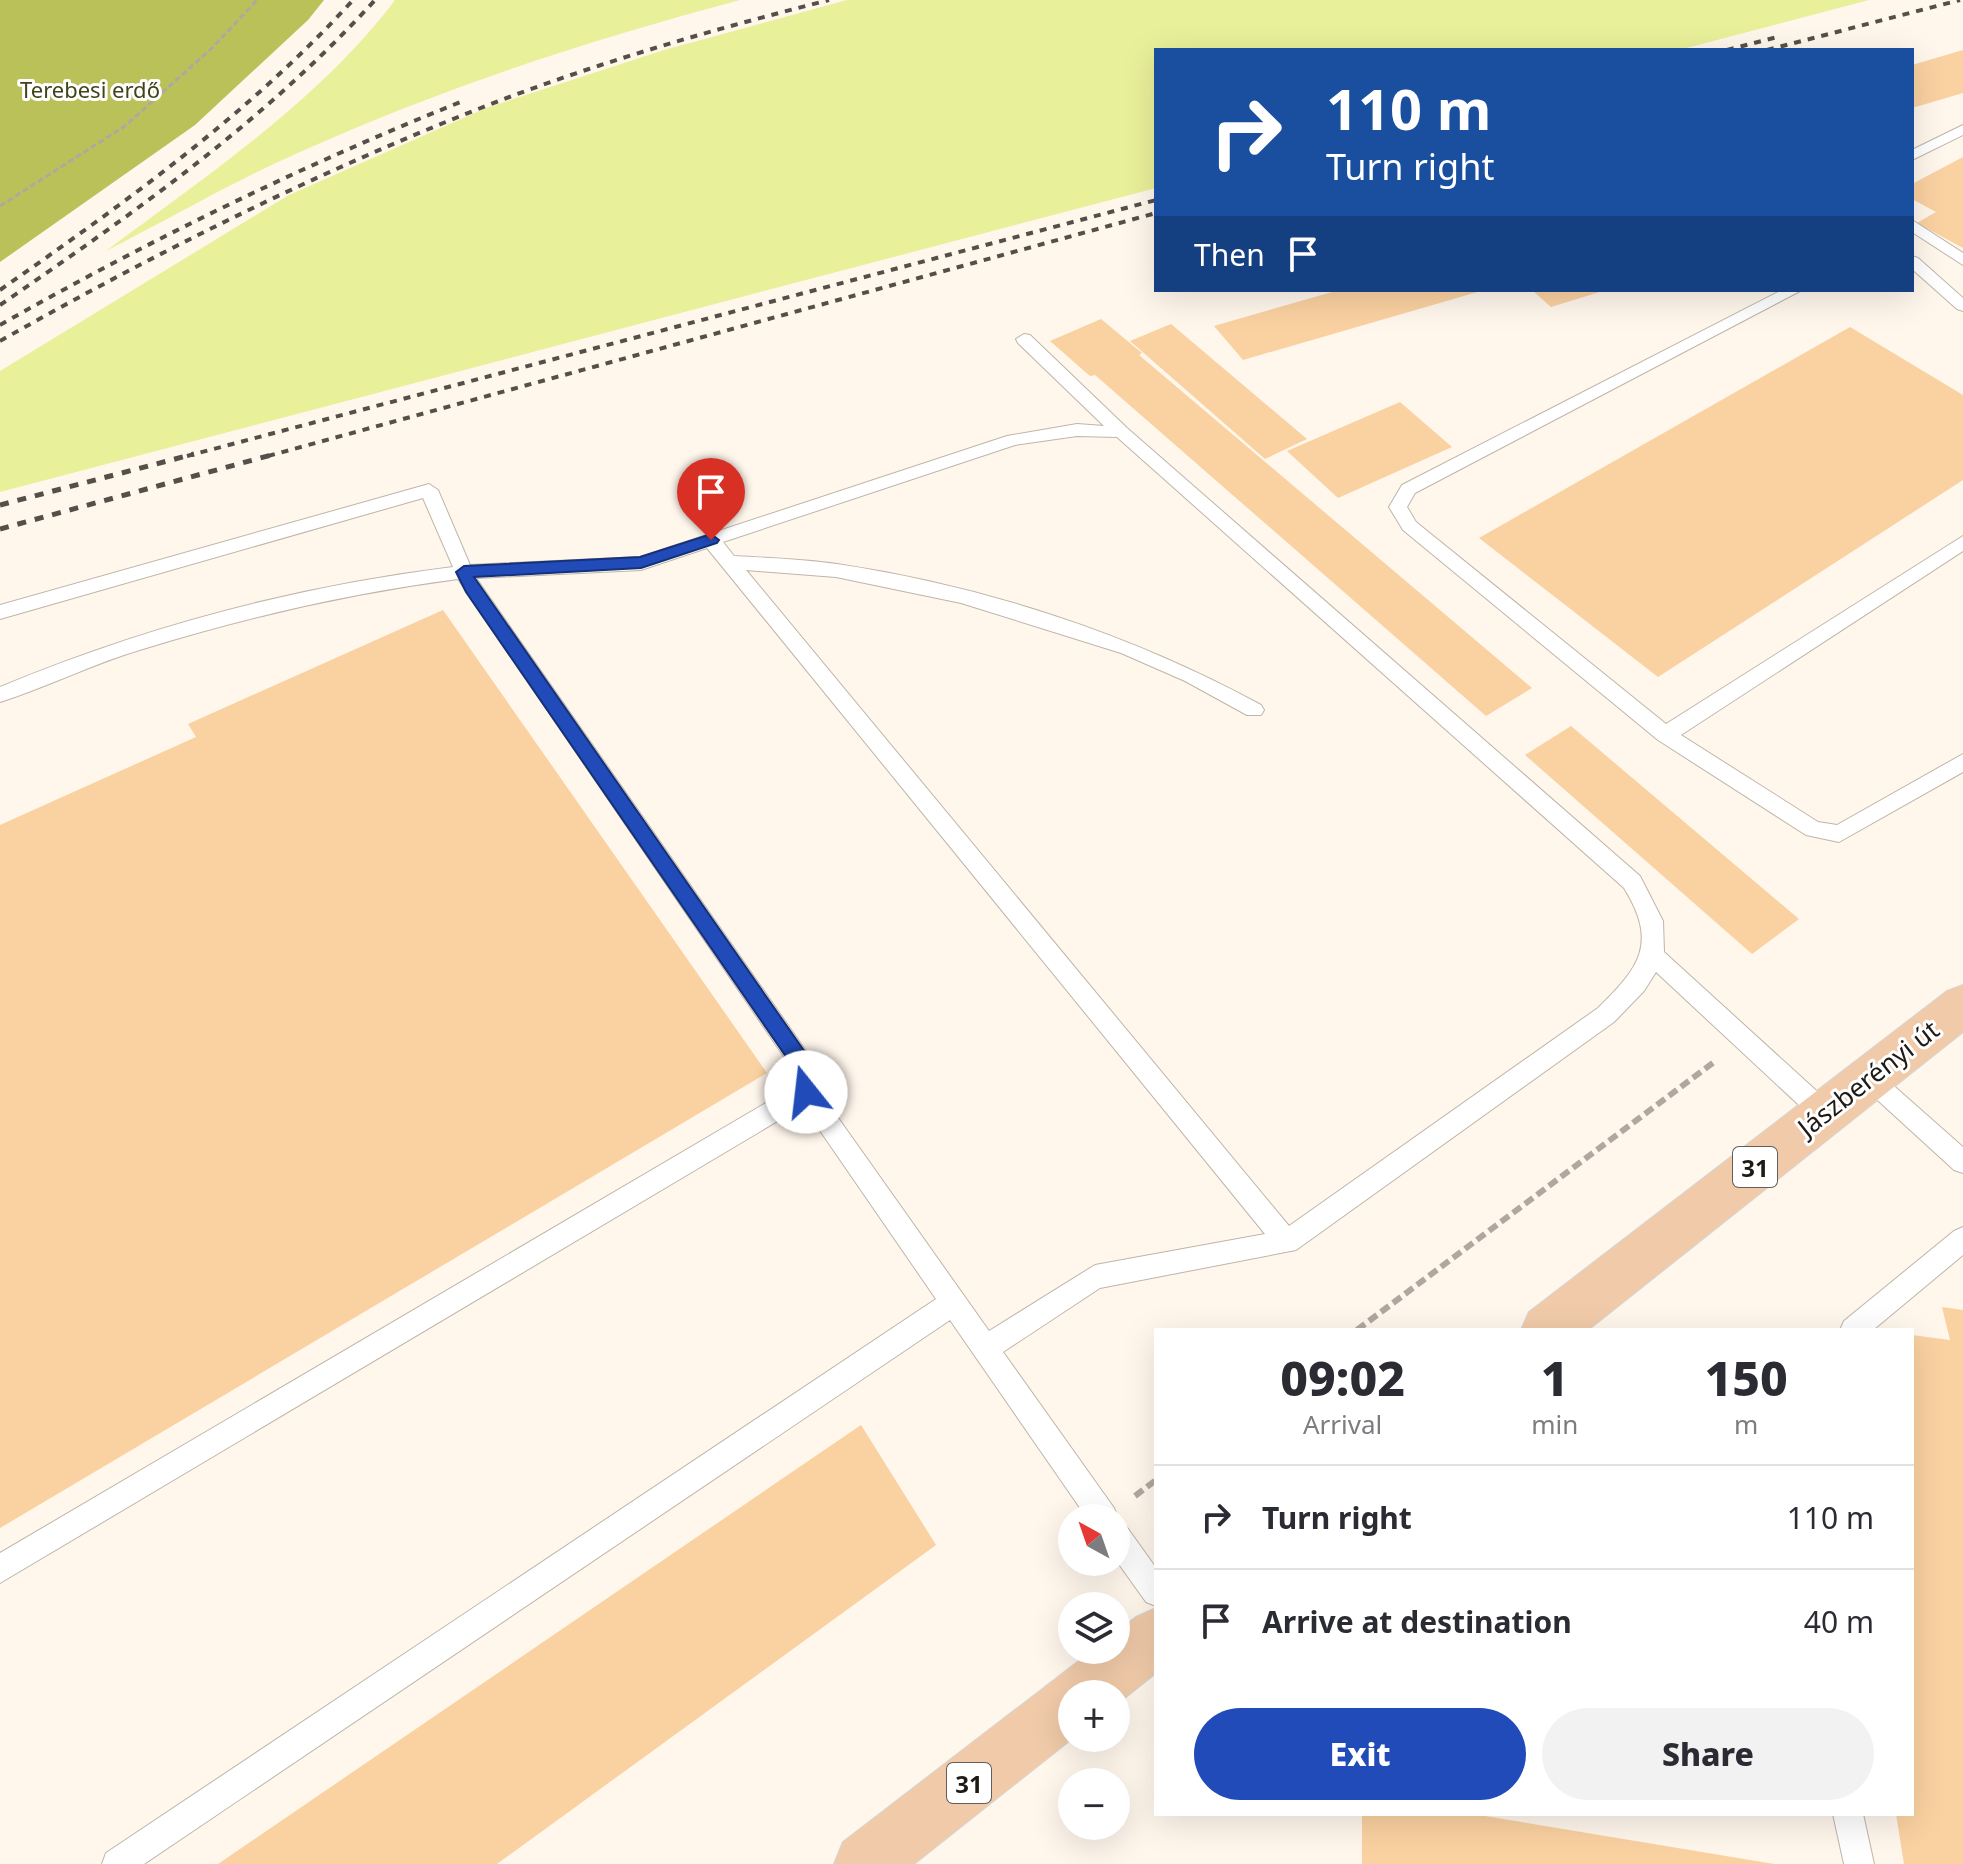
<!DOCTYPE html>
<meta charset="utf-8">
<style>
:root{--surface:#fff;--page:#f2f2f3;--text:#2b2b33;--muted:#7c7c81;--line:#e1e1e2;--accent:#204bb9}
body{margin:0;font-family:"Noto Sans",sans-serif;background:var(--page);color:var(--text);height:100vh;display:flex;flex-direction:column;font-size:30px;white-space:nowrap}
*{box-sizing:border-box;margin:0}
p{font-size:26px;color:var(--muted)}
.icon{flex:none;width:44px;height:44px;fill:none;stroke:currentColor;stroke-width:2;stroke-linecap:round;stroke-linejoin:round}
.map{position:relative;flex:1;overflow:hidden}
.drawer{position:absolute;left:1154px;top:1328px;width:760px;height:488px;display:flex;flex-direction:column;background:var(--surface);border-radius:0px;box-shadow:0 8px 32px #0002}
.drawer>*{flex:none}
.banner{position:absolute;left:1154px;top:48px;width:760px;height:244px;border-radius:0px;box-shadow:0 8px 32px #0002;background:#1a4fa0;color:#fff;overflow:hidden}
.needle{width:52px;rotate:320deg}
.fabs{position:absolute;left:1058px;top:1504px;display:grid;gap:16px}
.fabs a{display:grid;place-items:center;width:72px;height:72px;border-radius:50%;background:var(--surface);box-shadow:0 8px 32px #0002;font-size:40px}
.pin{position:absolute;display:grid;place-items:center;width:68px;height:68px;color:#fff;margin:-82px -34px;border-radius:50% 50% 50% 0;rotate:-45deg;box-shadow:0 0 8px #0007}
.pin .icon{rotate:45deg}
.me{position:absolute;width:88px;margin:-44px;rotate:344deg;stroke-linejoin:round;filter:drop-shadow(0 0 6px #0008)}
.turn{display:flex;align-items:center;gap:28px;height:168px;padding:0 40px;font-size:36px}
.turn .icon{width:104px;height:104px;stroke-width:2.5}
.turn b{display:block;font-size:56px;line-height:68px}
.then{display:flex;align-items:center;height:76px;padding:0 40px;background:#0003;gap:16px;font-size:30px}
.eta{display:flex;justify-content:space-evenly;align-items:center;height:136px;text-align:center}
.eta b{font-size:48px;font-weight:800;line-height:56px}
.primary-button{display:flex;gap:16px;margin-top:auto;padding:16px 40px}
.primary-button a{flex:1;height:92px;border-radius:48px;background:var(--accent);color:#fff;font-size:32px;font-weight:800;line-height:92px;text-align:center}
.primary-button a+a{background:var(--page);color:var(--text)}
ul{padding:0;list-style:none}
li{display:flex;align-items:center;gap:24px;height:104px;padding:0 40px;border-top:2px solid var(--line)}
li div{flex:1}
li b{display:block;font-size:30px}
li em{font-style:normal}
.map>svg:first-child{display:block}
.green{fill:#e9f09a}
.forest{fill:#bbc159}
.building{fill:#fad1a1}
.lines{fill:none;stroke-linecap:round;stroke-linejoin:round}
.service-casing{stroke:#bfb5a9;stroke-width:2}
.primary-casing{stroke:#d6d6d5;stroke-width:2}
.path-far1{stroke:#b0a8a0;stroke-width:3;stroke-dasharray:6 3;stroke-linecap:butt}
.path{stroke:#b0a8a0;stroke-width:6;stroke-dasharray:10 5;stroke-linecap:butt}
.service{fill:#fff;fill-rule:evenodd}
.primary{fill:#f1cba9;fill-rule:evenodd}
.rail-far1{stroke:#544f48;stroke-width:4;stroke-dasharray:7 7;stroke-linecap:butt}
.rail{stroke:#544f48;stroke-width:5;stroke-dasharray:9 9;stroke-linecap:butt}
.route{fill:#204bb9;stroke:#153178;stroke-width:2}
.labels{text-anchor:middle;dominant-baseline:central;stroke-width:6;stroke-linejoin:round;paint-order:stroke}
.far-park-label{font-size:22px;fill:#414419;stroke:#fff}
.shield{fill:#fff;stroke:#625f5b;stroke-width:2}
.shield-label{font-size:24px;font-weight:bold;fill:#1e1a15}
.street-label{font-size:26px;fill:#1e1a15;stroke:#fff}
</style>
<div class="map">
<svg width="1963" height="1864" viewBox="0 0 1963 1864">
<rect width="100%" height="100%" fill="#fff6ec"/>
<g class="green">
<path d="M395,0H740C590,40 442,88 300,152C234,181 171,218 106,251C205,177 320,100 395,0Z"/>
<path d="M847,0H1869L1679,50H1156V188L0,492V371L289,195L486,108L664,50Z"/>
</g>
<path class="forest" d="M0,0H324L308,20L195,125L0,262Z"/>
<g class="building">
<path d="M1963,50V93L1912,108V65Z"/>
<path d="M1963,157V248L1917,223L1936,212L1912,199V184Z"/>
<path d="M1339,290H1481V291L1243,360L1214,326Z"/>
<path d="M1532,290H1603V291L1551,307Z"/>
<path d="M1101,319L1142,353L1139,355L1532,688L1486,716L1095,375L1090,376L1050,341Z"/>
<path d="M1171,324L1307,439L1265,459L1130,341Z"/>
<path d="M1850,327L1963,395V480L1658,677L1479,538Z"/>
<path d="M1400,402L1452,447L1338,498L1287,451Z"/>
<path d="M443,610L767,1073L0,1528V825L196,737L188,724Z"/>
<path d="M1571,726L1799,919L1752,954L1525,755Z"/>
<path d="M1942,1307L1963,1310V1864H1904L1896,1814H1912V1335L1950,1340Z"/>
<path d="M861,1425L936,1545L497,1864H218Z"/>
<path d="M1362,1814H1473L1774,1864H1362Z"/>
</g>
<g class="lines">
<g class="service-casing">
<g id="service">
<path d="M1963,125V135L1912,160V150Z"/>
<path d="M1912,220L1963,253V265L1912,232Z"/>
<path d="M1912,256L1918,258L1963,298V311L1957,309L1912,269Z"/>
<path d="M1782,290H1802L1415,493L1407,507L1416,522L1666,724L1963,536V551L1681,735L1818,822L1837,825L1963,754V772L1839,842L1806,835L1658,740L1403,530L1389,507L1402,485Z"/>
<path d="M1024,334L1030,335L1127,428L1640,876L1663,921L1664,952L1832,1105L1836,1113L1832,1121L1824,1124L1816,1121L1656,972L1644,991L1614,1022L1296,1250L1100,1288L1003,1352L1114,1508L1118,1518L1116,1522L1126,1526L1156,1568V1606L1146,1602L1116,1560V1518H1087L950,1320L144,1864H102L106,1853L936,1299L803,1106L0,1583V1553L793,1087L789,1064L458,579C351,593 246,617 143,649C94,663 48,687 0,702V687C144,627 298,586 453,567L423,498L0,619V605L429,484L438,490L470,565L640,557L1007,436L1077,424L1104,426L1018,343L1016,339ZM1077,436L1117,437L1624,888C1658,943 1640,967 1598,1008L1289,1226L746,570L836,577L961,603L1121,653L1185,681L1247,715H1261L1264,710L1261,705C1131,634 984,586 837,564C803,559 768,558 734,556L723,542L1015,445ZM707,548L1265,1234L1095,1265L989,1331L817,1088L808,1054L476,578L641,570Z"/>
<path d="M1869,1068L1877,1071L1963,1147V1173L1954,1170L1861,1085L1857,1078L1861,1071Z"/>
<path d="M1963,1227V1255L1873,1330H1840L1844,1321L1954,1231Z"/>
<path d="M1833,1814H1863L1874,1864H1844Z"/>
</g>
</g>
<g class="primary-casing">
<g id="primary">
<path d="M1963,985V1032L1588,1330H1521L1529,1312L1947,991Z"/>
<path d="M1156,1608V1673L1116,1705V1694H1072L1073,1738L914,1864H834L843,1842L1093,1650H1116V1632L1136,1617Z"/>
</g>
</g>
<path class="path-far1" d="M0,206L125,126L213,47L257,0"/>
<g class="path">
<path d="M1357,1330L1714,1062"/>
<path d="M1135,1496L1156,1480"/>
</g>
<use href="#service" class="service"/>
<use href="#primary" class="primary"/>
<g class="rail-far1">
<path d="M1727,50L1781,36"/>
<path d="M1767,50L1960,0"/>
<path d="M0,290C126,202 249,114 353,0"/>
<path d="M0,305C134,213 265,121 375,0"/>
<path d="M0,325C150,240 303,165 463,101"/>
<path d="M0,341C163,249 329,166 504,99C610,59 719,28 829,0"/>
<path d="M187,456L1156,200"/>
<path d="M268,456L1156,213"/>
</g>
<g class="rail">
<path d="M0,505L194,454"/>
<path d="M0,529L275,454"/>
</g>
</g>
<path class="route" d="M711,534L719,540L717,543L641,568L474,577L807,1055L816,1092L813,1098L806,1101L799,1098L791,1064L466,592L456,572L464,566L640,557Z"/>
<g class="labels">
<g class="far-park-label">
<text x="90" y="89">Terebesi erdő</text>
</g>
<g class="shield">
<rect x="1733" y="1147" width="44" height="40" rx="6"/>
<rect x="947" y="1763" width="44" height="40" rx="6"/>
</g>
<g class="shield-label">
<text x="1755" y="1167">31</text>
<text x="969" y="1783">31</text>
</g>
<g class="street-label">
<text transform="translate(1868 1078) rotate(-38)">Jászberényi út</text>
</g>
</g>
</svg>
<div class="fabs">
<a><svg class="needle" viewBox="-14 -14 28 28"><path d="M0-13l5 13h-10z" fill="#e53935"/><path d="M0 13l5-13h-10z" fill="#7c7c81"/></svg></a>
<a><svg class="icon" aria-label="layers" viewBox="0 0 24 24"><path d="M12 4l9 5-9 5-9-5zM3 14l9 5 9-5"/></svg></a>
<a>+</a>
<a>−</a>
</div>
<div class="pin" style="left:711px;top:540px;background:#d93025"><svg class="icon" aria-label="arrive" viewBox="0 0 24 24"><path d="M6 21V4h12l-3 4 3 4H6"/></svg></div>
<svg class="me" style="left:806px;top:1092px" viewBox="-20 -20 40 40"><circle r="19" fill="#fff"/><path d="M0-13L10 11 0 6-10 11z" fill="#204bb9"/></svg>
<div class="banner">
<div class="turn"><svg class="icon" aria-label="right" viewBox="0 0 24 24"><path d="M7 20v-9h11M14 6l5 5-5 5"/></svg><div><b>110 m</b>Turn right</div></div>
<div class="then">Then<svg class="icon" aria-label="arrive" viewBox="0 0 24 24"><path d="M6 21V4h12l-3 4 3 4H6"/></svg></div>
</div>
<section class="drawer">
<div class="eta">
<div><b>09:02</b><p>Arrival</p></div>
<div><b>1</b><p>min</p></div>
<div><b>150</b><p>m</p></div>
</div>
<ul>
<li><svg class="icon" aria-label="right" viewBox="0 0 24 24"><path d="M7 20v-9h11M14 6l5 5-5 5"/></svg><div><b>Turn right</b></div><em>110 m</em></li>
<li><svg class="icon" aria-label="arrive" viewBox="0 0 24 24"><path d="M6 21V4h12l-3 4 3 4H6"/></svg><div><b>Arrive at destination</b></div><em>40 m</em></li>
</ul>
<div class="primary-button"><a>Exit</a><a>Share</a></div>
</section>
</div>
